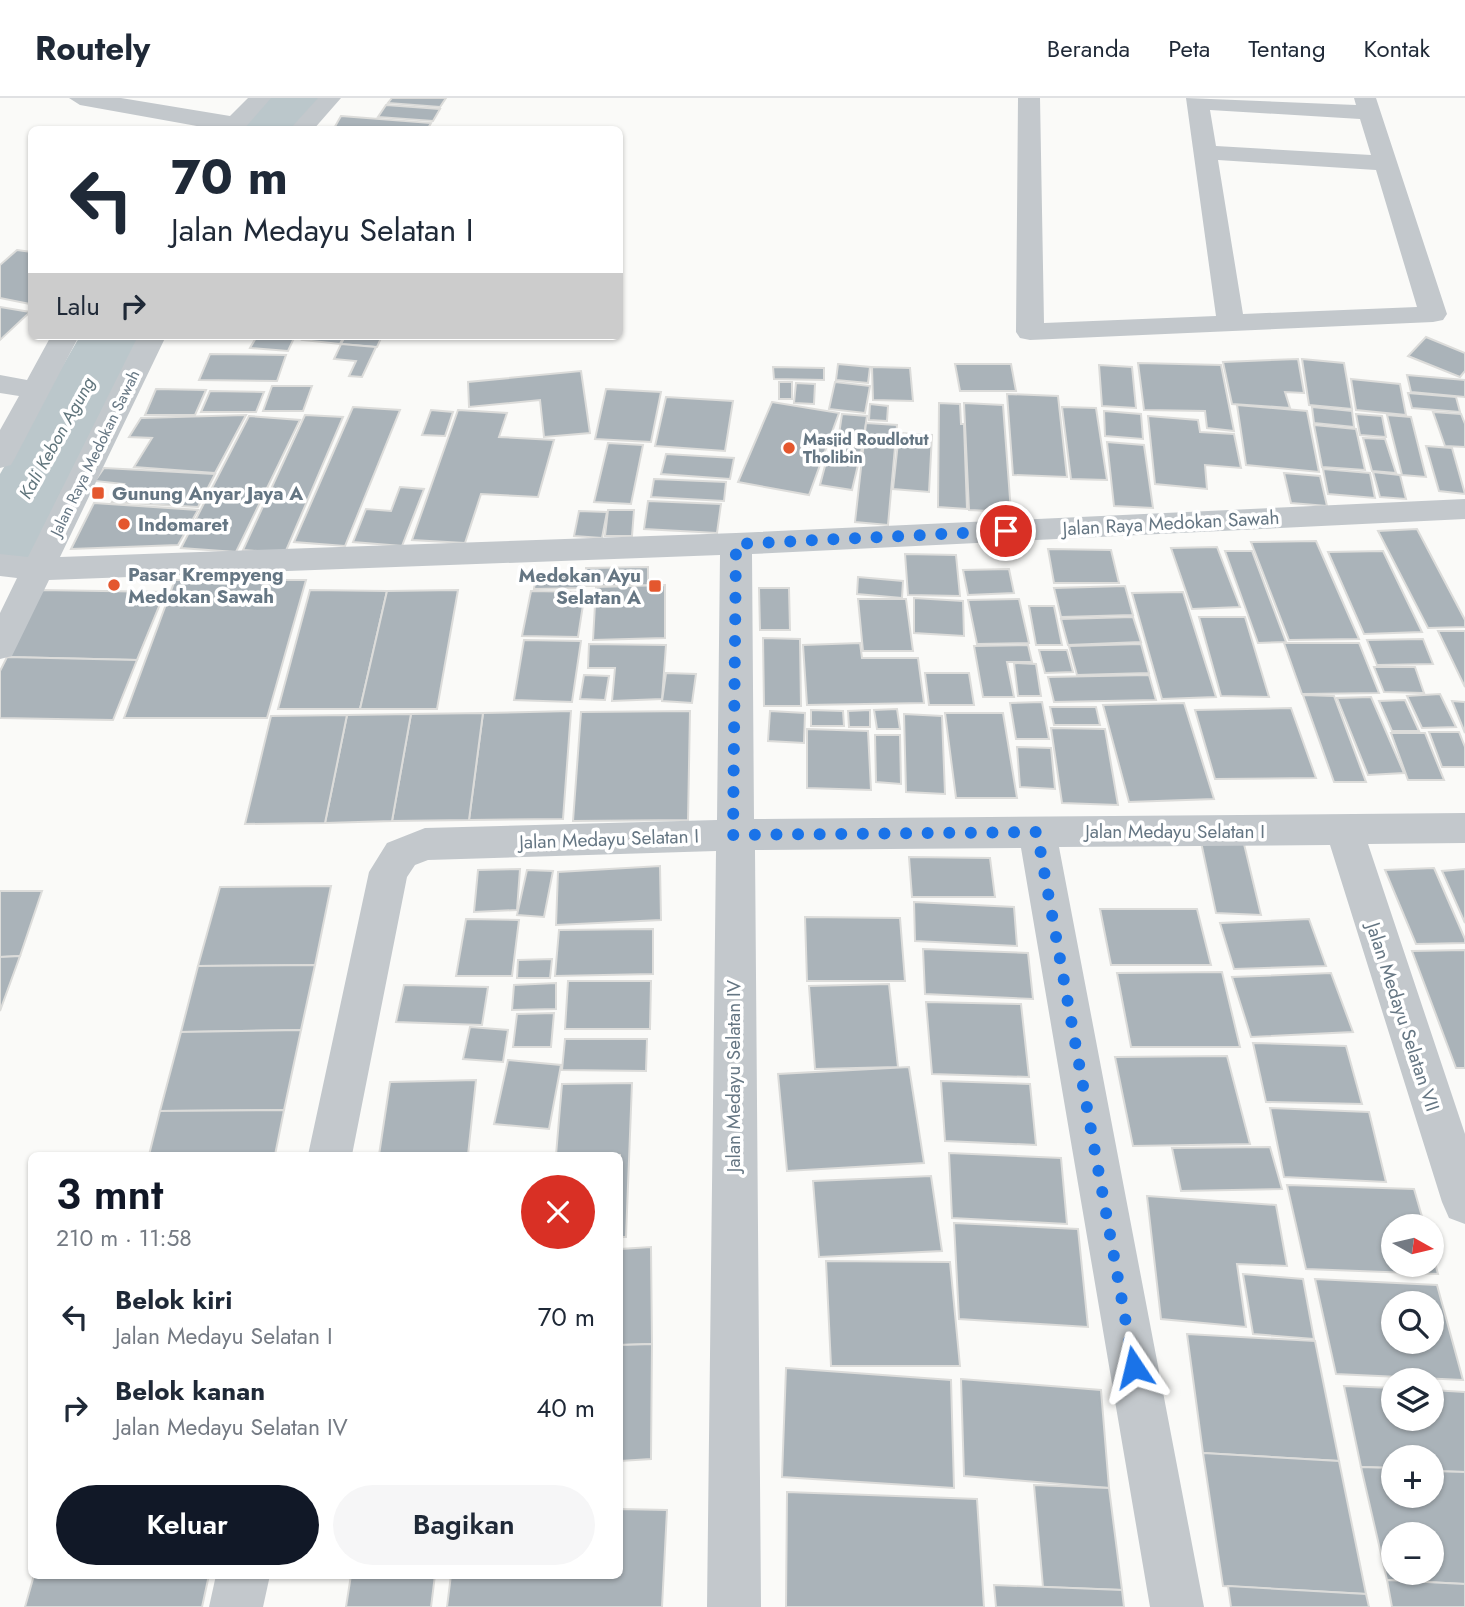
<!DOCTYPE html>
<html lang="id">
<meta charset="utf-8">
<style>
:root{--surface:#fff;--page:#f6f6f7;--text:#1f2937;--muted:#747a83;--line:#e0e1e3;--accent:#111827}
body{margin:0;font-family:Jost,sans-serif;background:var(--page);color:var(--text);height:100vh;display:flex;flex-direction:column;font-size:26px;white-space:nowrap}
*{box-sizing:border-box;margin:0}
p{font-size:23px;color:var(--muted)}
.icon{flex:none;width:38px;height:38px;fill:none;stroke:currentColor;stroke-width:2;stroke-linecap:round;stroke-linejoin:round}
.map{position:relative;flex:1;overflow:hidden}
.details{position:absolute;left:28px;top:1054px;width:595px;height:427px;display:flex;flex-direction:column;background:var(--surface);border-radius:10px;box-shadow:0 2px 5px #0004}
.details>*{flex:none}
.top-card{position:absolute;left:28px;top:28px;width:595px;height:214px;border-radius:10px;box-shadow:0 2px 5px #0004;background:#fff;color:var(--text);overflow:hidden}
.needle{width:46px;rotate:98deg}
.tools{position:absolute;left:1381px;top:1116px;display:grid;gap:14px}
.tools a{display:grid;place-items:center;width:63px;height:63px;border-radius:50%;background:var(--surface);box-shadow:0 2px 5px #0004;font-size:35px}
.pin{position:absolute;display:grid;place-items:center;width:60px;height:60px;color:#fff;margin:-30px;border:4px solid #fff;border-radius:50%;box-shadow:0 2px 7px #0007}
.me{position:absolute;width:77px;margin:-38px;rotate:350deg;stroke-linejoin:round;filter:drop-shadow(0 0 5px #0008)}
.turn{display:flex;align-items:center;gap:24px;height:147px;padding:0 28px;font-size:32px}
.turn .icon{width:91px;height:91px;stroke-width:2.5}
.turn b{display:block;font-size:49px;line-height:60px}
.then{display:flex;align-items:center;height:66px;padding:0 28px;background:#0003;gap:14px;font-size:26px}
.round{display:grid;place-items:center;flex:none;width:74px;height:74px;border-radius:37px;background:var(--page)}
.overview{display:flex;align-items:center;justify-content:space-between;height:119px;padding:0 28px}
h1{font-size:42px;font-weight:600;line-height:52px;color:var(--accent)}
.action{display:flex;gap:14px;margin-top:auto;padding:14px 28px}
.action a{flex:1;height:80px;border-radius:42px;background:var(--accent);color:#fff;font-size:28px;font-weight:600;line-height:80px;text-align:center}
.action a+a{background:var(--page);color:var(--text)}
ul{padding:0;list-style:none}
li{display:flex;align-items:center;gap:21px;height:91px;padding:0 28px}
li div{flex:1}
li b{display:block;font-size:26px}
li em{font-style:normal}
header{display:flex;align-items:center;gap:42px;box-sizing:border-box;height:98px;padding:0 35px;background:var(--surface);border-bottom:2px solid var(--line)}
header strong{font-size:33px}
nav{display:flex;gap:38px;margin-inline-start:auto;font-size:24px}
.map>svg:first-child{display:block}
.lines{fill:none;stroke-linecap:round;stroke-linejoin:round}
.river{fill:#bbc7cb;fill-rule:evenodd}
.building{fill:#aab3b9;stroke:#dcdcda;stroke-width:2;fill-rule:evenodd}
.minor{fill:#c3c8cc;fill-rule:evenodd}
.route{stroke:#1a73e8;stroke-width:12;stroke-dasharray:0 21.6}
.poi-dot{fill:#e4572e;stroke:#fff;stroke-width:2.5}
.labels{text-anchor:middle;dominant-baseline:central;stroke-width:7;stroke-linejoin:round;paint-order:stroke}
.far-poi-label{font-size:16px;font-weight:bold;fill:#657683;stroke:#fff;text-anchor:start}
.far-street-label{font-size:16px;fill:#657683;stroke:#fff}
.far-water-label{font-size:18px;font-style:italic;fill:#60757c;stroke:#fff}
.poi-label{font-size:19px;font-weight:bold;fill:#657683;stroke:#fff;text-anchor:start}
.street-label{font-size:19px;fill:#657683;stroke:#fff}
</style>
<header>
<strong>Routely</strong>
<nav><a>Beranda</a><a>Peta</a><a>Tentang</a><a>Kontak</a></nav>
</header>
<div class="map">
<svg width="1465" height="1509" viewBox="0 0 1465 1509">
<rect width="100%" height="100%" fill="#fafaf8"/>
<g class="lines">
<g class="river">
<path d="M266,0H325L298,32H238Z"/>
<path d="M80,238H148L28,462L0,470V376Z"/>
</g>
</g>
<g class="building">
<path d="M392,0H446L440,9L388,5Z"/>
<path d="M386,7L440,11L433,23L378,19Z"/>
<path d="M341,18L431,25L427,32H333Z"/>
<path d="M17,152L32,154L30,206L0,200V167Z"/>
<path d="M0,209L30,214L0,242Z"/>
<path d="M257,238H295L288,253L250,250Z"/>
<path d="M304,238H344L340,246L302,242Z"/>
<path d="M345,238H382L377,249L341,246Z"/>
<path d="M1426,239L1465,255V273L1460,279L1408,258Z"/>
<path d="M341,246L376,249L362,279L349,278L356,263L334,261Z"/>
<path d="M210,256L286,257L277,283L199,282Z"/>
<path d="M1298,261L1304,295L1285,294L1290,310L1232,306L1223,264Z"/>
<path d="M1302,261L1344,265L1352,311L1309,307Z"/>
<path d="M1138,265L1221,267L1234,333L1207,330L1205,313L1144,312Z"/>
<path d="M838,266L870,269L868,285L836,282Z"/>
<path d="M955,266H1011L1016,293H960Z"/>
<path d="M1099,267L1132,269L1136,310L1102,308Z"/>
<path d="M773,269L824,270V282L774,281Z"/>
<path d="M872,269L910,270L913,303L873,302Z"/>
<path d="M581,273L590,335L544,339L540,302L469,309L468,284Z"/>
<path d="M1407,277L1465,282V299L1411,294Z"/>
<path d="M1351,281L1400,286L1406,317L1356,312Z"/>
<rect x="779" y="284" width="13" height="17"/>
<path d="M835,284L870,288L865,315L829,311Z"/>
<path d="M796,285L815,286L814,306L794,305Z"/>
<path d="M272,288H312L303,313H263Z"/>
<path d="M156,291L206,292L195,317H145Z"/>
<path d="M606,291L661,294L651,344L595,341Z"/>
<path d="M210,293L264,294L256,314H201Z"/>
<path d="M1408,295L1456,299L1460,314L1412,310Z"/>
<path d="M1007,296L1058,298L1067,379L1013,377Z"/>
<path d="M666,299L733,303L725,353L655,348Z"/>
<path d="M772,304L839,315L809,397L738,384Z"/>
<path d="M939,305L960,306L961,326H964L967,411L938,409Z"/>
<path d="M964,305L1003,307L1011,414L969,412Z"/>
<path d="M870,306L888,308L887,323L869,322Z"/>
<path d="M1237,307L1307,313L1319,374L1246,367Z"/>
<path d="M353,309L400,312L345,448L294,444Z"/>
<path d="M1062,309L1096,310L1107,382L1071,381Z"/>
<path d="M1312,309L1352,313L1354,329L1314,325Z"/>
<path d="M431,312L453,314L445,338L422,337Z"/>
<path d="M458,312L507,315L499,339L554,342L538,399L481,396L465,445L412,442Z"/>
<path d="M1104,313L1141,316L1143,341L1105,338Z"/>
<path d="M1433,314L1461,316L1465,326V349L1445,348Z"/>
<path d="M842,316L867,318L863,345L838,343Z"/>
<path d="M1356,316L1382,318L1386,339L1360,337Z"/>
<path d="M246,317L215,375L134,369L152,340L129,339L141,320Z"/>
<path d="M305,317L343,319L285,455L243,452Z"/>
<path d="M1387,317L1411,319L1426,379L1402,377Z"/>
<path d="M249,318L300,322L236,454L181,450Z"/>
<path d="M1148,318L1198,322L1200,334L1234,336L1241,370L1205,367L1207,391L1155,386Z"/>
<path d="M866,325L897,327L888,427L855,424Z"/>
<path d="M1314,327L1356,331L1365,372L1322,369Z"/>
<path d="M899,335L932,337L929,394L893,391Z"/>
<path d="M1363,340L1385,341L1396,375L1372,373Z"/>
<path d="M1107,344L1144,347L1153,410L1114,408Z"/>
<path d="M608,345L643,347L631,406L594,404Z"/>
<path d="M831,345L862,350L852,392L820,387Z"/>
<path d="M1426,348L1452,350L1465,396L1439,393Z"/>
<path d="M666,356L734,360L730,381L661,376Z"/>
<path d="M104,370L215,376L198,409L112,404L124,386L95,383Z"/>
<path d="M1323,371L1370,375L1375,400L1328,396Z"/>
<path d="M1373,374L1400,377L1406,401L1380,399Z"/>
<path d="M1284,375L1320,378L1327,408L1291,405Z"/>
<path d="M654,381L726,384L724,403L651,399Z"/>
<path d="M400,389L424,391L402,448L353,444L366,411L391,413Z"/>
<path d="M648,403L721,406L717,435L644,431Z"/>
<path d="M94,405L198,412L178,447L71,451Z"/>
<path d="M608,412H634L632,438H605Z"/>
<path d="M579,413L607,414L602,440L574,438Z"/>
<path d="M1417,431L1465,522V529L1428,530L1378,433Z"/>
<path d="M1316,443L1359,541L1289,542L1251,444Z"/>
<path d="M1217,449L1240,509L1192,511L1171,450Z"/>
<path d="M1048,451L1111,452L1119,485H1054Z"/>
<path d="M1225,453H1252L1286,544L1258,545Z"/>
<path d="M1383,453L1422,534L1364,536L1328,454Z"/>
<path d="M905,456L956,457L960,498L908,497Z"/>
<path d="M648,469V487L585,488L586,470Z"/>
<path d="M1009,471L1014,495L968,497L963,472Z"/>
<path d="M583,475L582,490L534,491L536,476Z"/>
<path d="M858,479L903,483L902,500L857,496Z"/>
<path d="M175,482H306L267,620H124Z"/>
<path d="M665,487V540L593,542L596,489Z"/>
<path d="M1125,488L1133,517L1061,519L1054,490Z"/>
<path d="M759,490H789L790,532H760Z"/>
<path d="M40,492L165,494L137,562L7,559Z"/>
<path d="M310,492L387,493L360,611H278Z"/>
<path d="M458,492L437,611H360L387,493Z"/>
<path d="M531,493L585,494L578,539L522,538Z"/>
<path d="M1183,494L1216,599L1162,601L1132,495Z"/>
<path d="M914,500L963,503L964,538L914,535Z"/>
<path d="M858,501H906L913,553H863Z"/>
<path d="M1019,501L1029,545L977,546L968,502Z"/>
<path d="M1029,508H1054L1062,547H1036Z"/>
<path d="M1133,519L1141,544L1068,547L1061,521Z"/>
<path d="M1199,519H1245L1269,599L1221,598Z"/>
<path d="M1438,533H1465V589Z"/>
<path d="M763,540L800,541L801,608H764Z"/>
<path d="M1423,541L1433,566L1377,567L1367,542Z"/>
<path d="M524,542L581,543L572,604L514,602Z"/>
<path d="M860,545L862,560H918L924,605L807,607L803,547Z"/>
<path d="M1284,545H1359L1379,595L1302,596Z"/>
<path d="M589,546L666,547L662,601L612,603L615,570H588Z"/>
<path d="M1141,546L1149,575L1077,577L1069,548Z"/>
<path d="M1028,547L1032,564H1007L1014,599H983L974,548Z"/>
<path d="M1039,552H1067L1073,574L1045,575Z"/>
<path d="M7,559L137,562L113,622L0,620V573Z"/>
<path d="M1014,565L1036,566L1041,598H1018Z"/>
<path d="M1374,569H1415L1424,595L1384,594Z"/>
<path d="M666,575L696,576L692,605L662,603Z"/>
<path d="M925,575H969L974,607H929Z"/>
<path d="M584,577L609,578L605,602L580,601Z"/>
<path d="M1149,577L1156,602L1054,604L1048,579Z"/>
<path d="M1440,596L1456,629L1422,630L1407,598Z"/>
<path d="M1303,597L1334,598L1366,684H1334Z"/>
<path d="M1371,599L1404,675L1368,677L1337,600Z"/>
<path d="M1405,602L1419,633H1392L1379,603Z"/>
<path d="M1452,603L1465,604V635Z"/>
<path d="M1042,604L1049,641H1016L1010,605Z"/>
<path d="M1184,605L1214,701L1129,704L1103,607Z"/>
<path d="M1050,609H1096L1100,627H1054Z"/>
<path d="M1291,610L1316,680L1215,681L1195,612Z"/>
<path d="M897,611L900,631H877L874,612Z"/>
<path d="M811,612L843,613L844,628H811Z"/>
<path d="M870,612V629H849L848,613Z"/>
<path d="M571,613L563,721L469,722L483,615Z"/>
<path d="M690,613L688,722L573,723L581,614Z"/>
<path d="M770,613L805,615L804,645L768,643Z"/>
<path d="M483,615L469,722L392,723L411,616Z"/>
<path d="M945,615H1003L1017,700H956Z"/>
<path d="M411,616L392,723L325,725L347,617Z"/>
<path d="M904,616L942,618L945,696L906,694Z"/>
<path d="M347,617L325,725L245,726L271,618Z"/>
<path d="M1051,630L1105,631L1118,707L1062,705Z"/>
<path d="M807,631L868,633L871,692L807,690Z"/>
<path d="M1429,634H1459L1465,649V669H1442Z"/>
<path d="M1391,635H1425L1444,682H1408Z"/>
<path d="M875,637H900L901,686L876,684Z"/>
<path d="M1017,649L1051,650L1055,691L1020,689Z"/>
<path d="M1201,744L1244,746L1261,817L1216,815Z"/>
<path d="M909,759L990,760L995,799H912Z"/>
<path d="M660,768L661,822L556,827L558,774Z"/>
<path d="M1434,770L1465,841V845L1416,846L1385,772Z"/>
<path d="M520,771L517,812L474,814L478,772Z"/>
<path d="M1465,771V825L1442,773Z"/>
<path d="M527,772L553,773L544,819L517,817Z"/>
<path d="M331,788L315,867L198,868L220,789Z"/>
<path d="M0,793H42L20,858L0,859Z"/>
<path d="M914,804L1014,809L1017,848L915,843Z"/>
<path d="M1100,811H1197L1211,867H1111Z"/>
<path d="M805,819L900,820L905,883H807Z"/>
<path d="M466,821L519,822L512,878H456Z"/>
<path d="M1309,821L1326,868L1234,871L1220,825Z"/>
<path d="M653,831V876L555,878L559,832Z"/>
<path d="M923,851L1028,855L1033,901L925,896Z"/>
<path d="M1465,852V970H1456L1412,853Z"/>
<path d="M20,858L0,913V859Z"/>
<path d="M552,861L550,880H517L518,862Z"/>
<path d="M315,867L301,932L181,934L198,868Z"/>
<path d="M1222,874L1240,949H1131L1117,875Z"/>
<path d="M1331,875L1353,934L1251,939L1232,879Z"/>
<path d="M568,883H651L650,931H565Z"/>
<path d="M556,885V911L512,912L514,887Z"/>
<path d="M889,886L898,969L815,971L809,888Z"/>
<path d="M404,887L488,889L482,927L396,924Z"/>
<path d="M926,904L1021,906L1029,979L932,976Z"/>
<path d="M554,915L551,949H513L517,916Z"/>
<path d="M470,929L508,932L503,964L463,961Z"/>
<path d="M301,932L284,1012L160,1013L181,934Z"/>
<path d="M565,941H647L646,973L562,972Z"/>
<path d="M1253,945L1346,948L1362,1006L1266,1004Z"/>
<path d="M1227,958L1250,1046L1133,1048L1115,959Z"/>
<path d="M508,962L561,967L549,1031L494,1026Z"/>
<path d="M909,969L924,1065L787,1073L778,976Z"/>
<path d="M476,982L468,1057H379L390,984Z"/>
<path d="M941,983L1030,986L1036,1047L945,1043Z"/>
<path d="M632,985L626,1139H620V1057H556L562,986Z"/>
<path d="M1270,1010L1369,1014L1386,1084L1284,1079Z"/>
<path d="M284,1012L275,1057H149L160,1013Z"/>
<path d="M1270,1049L1282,1091L1181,1093L1172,1050Z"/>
<path d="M949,1055L1061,1060L1067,1126L952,1120Z"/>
<path d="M931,1078L942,1153L819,1159L813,1083Z"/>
<path d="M1287,1087L1414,1091L1425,1129H1393V1167H1432V1154L1438,1176L1306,1171Z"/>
<path d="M1147,1098L1276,1107L1287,1168L1237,1166L1246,1229L1161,1221Z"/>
<path d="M954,1125L1078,1131L1088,1229L959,1221Z"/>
<path d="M651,1149L652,1246L620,1247V1151Z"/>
<path d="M826,1163L950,1164L960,1268H831Z"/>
<path d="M1243,1176L1303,1181L1314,1241L1253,1236Z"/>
<path d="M1315,1181L1437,1187L1463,1282L1336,1276ZM1393,1206H1432V1244H1393Z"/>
<path d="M1187,1236L1315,1243L1339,1363L1203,1355Z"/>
<path d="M652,1246L651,1361L620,1363V1247Z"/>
<path d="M786,1270L951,1282L954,1390L782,1379Z"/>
<path d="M961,1281L1101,1292L1109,1390L964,1378Z"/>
<path d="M1344,1288L1393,1290V1321H1432V1292L1465,1294V1374L1432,1373V1360H1393V1370L1361,1369Z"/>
<path d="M1203,1355L1339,1363L1366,1496L1223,1488Z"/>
<path d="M1361,1369L1393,1370V1398H1432V1373L1465,1374V1486L1387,1482ZM1393,1437H1432V1475H1393Z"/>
<path d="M1034,1387L1109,1390L1122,1492L1043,1489Z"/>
<path d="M787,1394L977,1401L984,1509H786Z"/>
<path d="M620,1411L667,1412L662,1509H447L451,1477H620Z"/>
<path d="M34,1477H209L202,1509H25Z"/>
<path d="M351,1477H435L431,1509H346Z"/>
<path d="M1387,1482L1465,1486V1509H1392Z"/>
<path d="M994,1487L1122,1492L1124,1509H996Z"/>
<path d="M1228,1488L1366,1496L1369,1509H1231Z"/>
</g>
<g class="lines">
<g class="minor">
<path d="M69,0H121L230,18L248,0H271L243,32H219L80,7Z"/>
<path d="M318,0H341L313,32H289Z"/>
<path d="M1018,0H1040L1044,225L1216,218L1186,0L1356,7L1354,0H1376L1447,216L1443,222L1433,224L1030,242L1020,240L1016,234ZM1210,12L1360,21L1371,57L1216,48ZM1218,62L1376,72L1417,209L1243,216Z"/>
<path d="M51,238H79L15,360L11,367L0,370V332L19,298L0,295V277L27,282Z"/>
<path d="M138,238H166L60,459L736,435L1465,401V421L752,456L754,721L1465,715V745L1368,746L1465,1036V1126L1449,1120L1442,1104L1330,747L1059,749L1204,1509H1150L1021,750L755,752L761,1509H707L716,753L428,762L415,767L407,779L352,1057H308L369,774L387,745L425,730L717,722L720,457L49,482L12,558L0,561V515L17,480L0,478V456L28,459Z"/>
<path d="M216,1477H270L263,1509H209Z"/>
</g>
</g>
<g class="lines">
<path class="route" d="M1006,433L736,446L733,737L1037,734L1134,1269"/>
</g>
<g class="poi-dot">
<circle cx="789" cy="350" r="7"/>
<rect x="91" y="388" width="14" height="14" rx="3.5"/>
<circle cx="124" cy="426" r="7"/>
<circle cx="114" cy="487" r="7"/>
<rect x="648" y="481" width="14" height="14" rx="3.5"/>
</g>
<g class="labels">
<g class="far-poi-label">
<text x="803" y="341">Masjid Roudlotut<tspan x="803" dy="18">Tholibin</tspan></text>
</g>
<g class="far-street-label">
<text transform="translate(95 355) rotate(-64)">Jalan Raya Medokan Sawah</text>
</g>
<g class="far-water-label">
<text transform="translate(57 340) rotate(-61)">Kali Kebon Agung</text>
</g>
<g class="poi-label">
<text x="112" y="395">Gunung Anyar Jaya A</text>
<text x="138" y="426">Indomaret</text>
<text x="128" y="476">Pasar Krempyeng<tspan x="128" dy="22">Medokan Sawah</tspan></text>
<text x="641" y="477" text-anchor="end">Medokan Ayu<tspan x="641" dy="22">Selatan A</tspan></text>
</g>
<g class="street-label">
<text transform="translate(1171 425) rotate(-3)">Jalan Raya Medokan Sawah</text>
<text x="1175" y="733">Jalan Medayu Selatan I</text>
<text transform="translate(609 741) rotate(-2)">Jalan Medayu Selatan I</text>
<text transform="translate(1403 919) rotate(72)">Jalan Medayu Selatan VII</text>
<text transform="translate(733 978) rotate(-90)">Jalan Medayu Selatan IV</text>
</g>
</g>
</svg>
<div class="tools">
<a><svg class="needle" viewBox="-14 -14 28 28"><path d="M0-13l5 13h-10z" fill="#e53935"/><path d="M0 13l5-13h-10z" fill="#747a83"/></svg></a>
<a><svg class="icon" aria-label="search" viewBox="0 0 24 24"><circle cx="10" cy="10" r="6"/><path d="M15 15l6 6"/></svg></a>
<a><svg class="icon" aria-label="layers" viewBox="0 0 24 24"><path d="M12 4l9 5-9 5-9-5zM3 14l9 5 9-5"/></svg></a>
<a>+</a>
<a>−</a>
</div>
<div class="pin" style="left:1006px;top:433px;background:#d93025"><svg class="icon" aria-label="arrive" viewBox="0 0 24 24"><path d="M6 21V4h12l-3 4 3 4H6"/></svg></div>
<svg class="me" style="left:1134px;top:1269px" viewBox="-20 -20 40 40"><path d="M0-17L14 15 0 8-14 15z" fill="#1a73e8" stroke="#fff" stroke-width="4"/></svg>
<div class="top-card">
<div class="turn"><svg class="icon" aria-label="left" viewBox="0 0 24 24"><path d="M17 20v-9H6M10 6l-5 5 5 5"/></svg><div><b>70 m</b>Jalan Medayu Selatan I</div></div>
<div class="then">Lalu<svg class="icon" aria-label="right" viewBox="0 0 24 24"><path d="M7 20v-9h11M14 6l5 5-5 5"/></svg></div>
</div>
<section class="details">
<div class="overview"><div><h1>3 mnt</h1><p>210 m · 11:58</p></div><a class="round" style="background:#d93025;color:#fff"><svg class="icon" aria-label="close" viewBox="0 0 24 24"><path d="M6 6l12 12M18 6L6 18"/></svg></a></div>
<ul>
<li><svg class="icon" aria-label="left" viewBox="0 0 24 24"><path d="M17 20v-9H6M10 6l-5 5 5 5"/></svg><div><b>Belok kiri</b><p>Jalan Medayu Selatan I</p></div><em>70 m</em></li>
<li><svg class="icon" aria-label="right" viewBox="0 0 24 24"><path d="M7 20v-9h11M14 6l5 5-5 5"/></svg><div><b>Belok kanan</b><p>Jalan Medayu Selatan IV</p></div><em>40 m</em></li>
</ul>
<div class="action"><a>Keluar</a><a>Bagikan</a></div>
</section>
</div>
